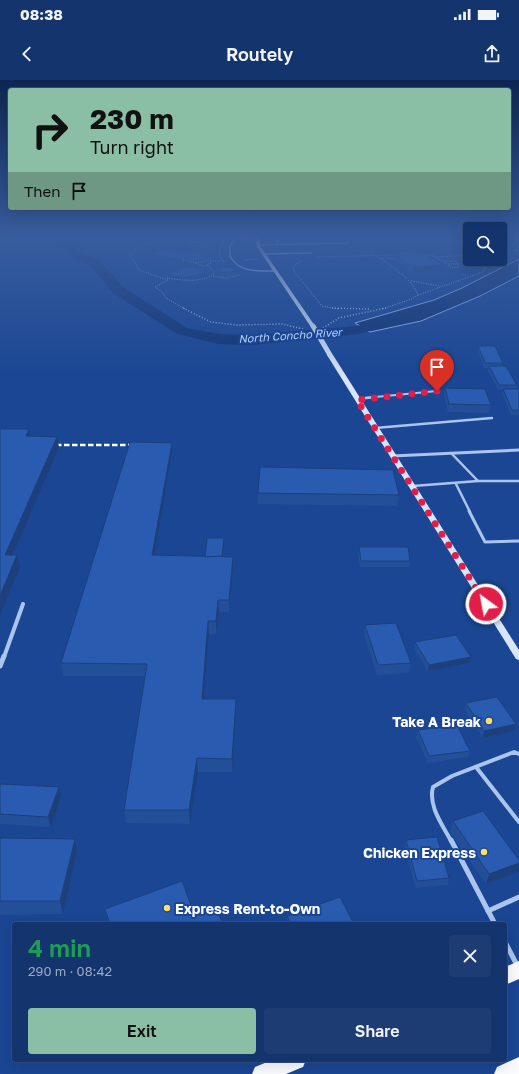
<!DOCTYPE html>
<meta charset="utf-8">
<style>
:root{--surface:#14346e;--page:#1d3c73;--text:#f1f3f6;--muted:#9daac2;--line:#334f81;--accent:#8abfa5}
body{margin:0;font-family:"Golos Text",sans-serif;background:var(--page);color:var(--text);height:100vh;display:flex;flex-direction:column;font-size:15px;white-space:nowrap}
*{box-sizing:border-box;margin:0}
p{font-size:13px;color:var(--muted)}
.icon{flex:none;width:22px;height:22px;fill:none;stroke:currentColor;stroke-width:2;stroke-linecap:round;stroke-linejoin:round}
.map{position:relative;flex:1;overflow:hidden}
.details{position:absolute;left:12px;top:842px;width:495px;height:140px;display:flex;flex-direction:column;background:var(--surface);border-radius:4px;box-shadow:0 4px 16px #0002,0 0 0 1px var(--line)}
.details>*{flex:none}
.guide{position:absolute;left:8px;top:8px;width:503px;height:122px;border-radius:4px;box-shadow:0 4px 16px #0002,0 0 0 1px var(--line);background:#8abfa5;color:#111;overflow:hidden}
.controls{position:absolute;left:463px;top:142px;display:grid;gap:8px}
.controls a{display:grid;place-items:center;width:44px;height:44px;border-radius:4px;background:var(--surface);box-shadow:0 4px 16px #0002,0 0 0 1px var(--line);font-size:20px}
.pin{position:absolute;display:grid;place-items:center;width:34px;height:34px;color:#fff;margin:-41px -17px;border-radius:50% 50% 50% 0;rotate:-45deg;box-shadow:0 0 4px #0007}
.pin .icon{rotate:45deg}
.me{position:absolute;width:44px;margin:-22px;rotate:328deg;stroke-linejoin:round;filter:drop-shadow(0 0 3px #0008)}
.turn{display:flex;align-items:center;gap:14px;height:84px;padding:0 16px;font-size:18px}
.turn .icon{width:52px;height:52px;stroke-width:2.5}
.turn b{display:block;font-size:28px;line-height:34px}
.then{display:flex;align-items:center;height:38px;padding:0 16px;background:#0003;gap:8px;font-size:15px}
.round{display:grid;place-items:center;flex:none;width:42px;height:42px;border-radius:4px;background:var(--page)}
.headline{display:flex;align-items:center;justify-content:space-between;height:68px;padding:0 16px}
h1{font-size:24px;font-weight:600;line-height:30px;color:#1e9e55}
.action{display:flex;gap:8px;margin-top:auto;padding:8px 16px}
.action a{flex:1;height:46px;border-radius:4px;background:var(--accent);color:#111;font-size:16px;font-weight:600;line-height:46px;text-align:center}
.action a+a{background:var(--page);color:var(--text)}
.status{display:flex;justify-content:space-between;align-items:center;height:28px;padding:0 20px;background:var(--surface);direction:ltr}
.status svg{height:11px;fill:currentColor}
header{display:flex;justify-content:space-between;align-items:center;height:52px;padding:0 16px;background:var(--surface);font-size:18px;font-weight:600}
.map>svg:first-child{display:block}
.green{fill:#2357ac}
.water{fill:#113471;stroke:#9ebff1}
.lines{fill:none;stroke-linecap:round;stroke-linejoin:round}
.river{fill:#113471;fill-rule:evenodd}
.path-far1{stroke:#abc5ef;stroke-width:1;stroke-dasharray:1 1.5;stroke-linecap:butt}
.path{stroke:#abc5ef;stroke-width:1.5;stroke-dasharray:1 2;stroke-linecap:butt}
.service-far5{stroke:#abc5ef;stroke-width:1.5}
.service-far4{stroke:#abc5ef;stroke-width:2}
.service-far3{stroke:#abc5ef;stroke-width:2.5}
.service-far2{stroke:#abc5ef;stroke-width:3}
.service-far1{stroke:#abc5ef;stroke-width:4}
.service{stroke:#abc5ef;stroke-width:5}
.minor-far2{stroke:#abc5ef;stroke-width:3}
.minor-far1{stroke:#abc5ef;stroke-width:4}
.minor{stroke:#abc5ef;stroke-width:5}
.secondary{fill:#d8e5fb;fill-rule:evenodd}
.trunk{fill:#f9fbff;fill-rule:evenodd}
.rail{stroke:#fff;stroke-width:2.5;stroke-dasharray:5.5 2.5;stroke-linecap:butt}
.secondary-bridge{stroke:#d8e5fb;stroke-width:5}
.wall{fill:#234f98}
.shaded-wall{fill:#1d407c}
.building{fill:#295cb1;stroke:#1d407c}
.route{stroke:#e11d48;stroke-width:7;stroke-dasharray:0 12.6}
.poi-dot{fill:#ffde69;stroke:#1a4693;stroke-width:1.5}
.labels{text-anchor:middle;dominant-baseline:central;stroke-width:4;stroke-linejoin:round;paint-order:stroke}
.far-water-label{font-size:11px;font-style:italic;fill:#b7cff6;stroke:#1a4693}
.near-poi-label{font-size:14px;font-weight:bold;fill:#fff;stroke:#1a4693;text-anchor:end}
</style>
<div class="status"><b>08:38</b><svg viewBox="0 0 49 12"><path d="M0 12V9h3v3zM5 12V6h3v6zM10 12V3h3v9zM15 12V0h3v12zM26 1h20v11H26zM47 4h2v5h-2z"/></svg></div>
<header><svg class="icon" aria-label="back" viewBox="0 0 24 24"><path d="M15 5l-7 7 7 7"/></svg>Routely<svg class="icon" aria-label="share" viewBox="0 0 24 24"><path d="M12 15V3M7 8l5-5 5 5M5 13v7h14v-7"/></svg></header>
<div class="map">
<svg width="519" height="994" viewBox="0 0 519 994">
<rect width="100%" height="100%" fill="#1a4693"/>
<g class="green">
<path d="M168,169L205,175L207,176L193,181L153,174Z"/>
<path d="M187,187L203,190L205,192L185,197L168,194Z"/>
</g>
<path class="water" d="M519,179V196L480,216L421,241L370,252L355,243L434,220L462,208Z"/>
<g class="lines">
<path class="river" d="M55,158H66L79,172L100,181L123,207L187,248L219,254L252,255L357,246L398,235L403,236L405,239L403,242L358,254L252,265L219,264L182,255L177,254L113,213L92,187L71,176Z"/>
<g class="path-far1">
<path d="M189,161L209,162L210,163L206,168L189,164Z"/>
<path d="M224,161C217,169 218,176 225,183"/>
<path d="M196,162L208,166"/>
<path d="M500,166L507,158"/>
<path d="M500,168L519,171"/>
<path d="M370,172C387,184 410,195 418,215L412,219L382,229"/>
<path d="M427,175L440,177L470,175"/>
<path d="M316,177L397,175"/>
<path d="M435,177L447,184H459L455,181H444"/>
<path d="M378,178L395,179"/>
<path d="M183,180L196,183"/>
<path d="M244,180L257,179"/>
<path d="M302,181L296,184L293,188L294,191L322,226L338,229"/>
<path d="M211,183L204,186L195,183L205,181H224"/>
<path d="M449,185L450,188L459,187V185"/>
<path d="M213,196L225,198L240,195"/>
<path d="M167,198C181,200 205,204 215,192L207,185"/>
<path d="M411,201L441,206"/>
<path d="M418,215L483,192L485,188L505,178L519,167"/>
<path d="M185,229L166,218L162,212L155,207L168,200L139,190L130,174C152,156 197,159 225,160"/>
</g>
<g class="path">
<path d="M183,228L211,242L236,245L282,244L303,249"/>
<path d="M332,228L369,229"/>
<path d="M323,248L339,238L386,228"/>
</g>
<g class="service-far5">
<path d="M257,158L234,160L230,166V176C239,193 258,191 275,191"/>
<path d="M276,158L278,164"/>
<path d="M258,165L348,163L346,158"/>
<path d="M264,174L311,173"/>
</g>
<path class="service-far4" d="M365,318L437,311L433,300"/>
<g class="service-far3">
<path d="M357,319L375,317"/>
<path d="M375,348L492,338"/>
<path d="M451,373L478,401"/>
<path d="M456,404L470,432"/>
<path d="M413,406L478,401H519"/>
</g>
<path class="service-far2" d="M469,431L485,462L519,461"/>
<g class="service-far1">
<path d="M476,687L519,742"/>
<path d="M451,761C442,744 428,726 433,707L452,696L514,672L519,674"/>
</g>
<g class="service">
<path d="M451,760L495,844"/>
<path d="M488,831L519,817"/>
<path d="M505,862L519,889"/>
</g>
<path class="minor-far2" d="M392,376L519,370"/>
<path class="minor-far1" d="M4,577L23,524"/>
<path class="minor" d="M0,586L4,576"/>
<g class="secondary">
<path d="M255,158H259L261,167L315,246V247H311L257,167Z"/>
<path d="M330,273L333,275L519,570V580L516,579L327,275Z"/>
</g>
<g class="trunk">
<path d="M519,881V899L505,905V887Z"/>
<path d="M519,977V994H494L497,987Z"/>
<path d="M272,980H306L303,987L286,994H252L255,987Z"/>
</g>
<path class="rail" d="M48,365H140"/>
<path class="secondary-bridge" d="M313,246L330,275"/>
</g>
<g class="wall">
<path d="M396,172L443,190L412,193L394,180V174H396Z"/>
<path d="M219,188L234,192V196L221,197L219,192Z"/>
<path d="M478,266L503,283L502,286L517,305V309H519V335H511L502,314L503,310H498L488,291L489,288H484L478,271Z"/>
<path d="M445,308L491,325L489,333L448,332L444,316Z"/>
<path d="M172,363V373L155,475L205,476L224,458V464L223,477L233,489L229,532H219L216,554H209L204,619H236V632L232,692H198L190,744L126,743L124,730L145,596H63L61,583Z"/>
<path d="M258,413L399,415L397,426L258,424Z"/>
<path d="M359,467L410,481V487H360L358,473Z"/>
<path d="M365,545L411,583L409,593L377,595L364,554Z"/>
<path d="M415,562L469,583L428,591L414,569Z"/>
<path d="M466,623L515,651L483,658L465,630Z"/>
<path d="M418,650L470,671L468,677L428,683L416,657Z"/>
<path d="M0,704L61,717L51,747L0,744Z"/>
<path d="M453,741L518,792L486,804L450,752Z"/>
<path d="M0,758L75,759L77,772L63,834L0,835Z"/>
<path d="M406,760L449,798L448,805L416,808L404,767Z"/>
<path d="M105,829L195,836L223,844H108Z"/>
<path d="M287,836L354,844H287Z"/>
</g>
<g class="shaded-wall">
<path d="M443,185V190L412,193L413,187Z"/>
<path d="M29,349L31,359L26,356Z"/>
<path d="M57,357L59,367L8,486L5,475Z"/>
<path d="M172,363V373L153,487L152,475Z"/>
<path d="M224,458V464L222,483V476Z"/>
<path d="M17,475L20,487L0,535V516Z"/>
<path d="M233,477V489L229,532V520Z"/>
<path d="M218,520L219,532L216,554V541Z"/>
<path d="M208,541L209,554L203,632L202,619Z"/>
<path d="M471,577L469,583L428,591L429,585Z"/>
<path d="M236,619V632L232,692V679Z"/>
<path d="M516,644L515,651L483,658L484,651Z"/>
<path d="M197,678L198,692L190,744L189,730Z"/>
<path d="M59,707L61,717L51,747L48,737Z"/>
<path d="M75,759L77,772L63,834L60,821Z"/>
<path d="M519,783V788L518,792L486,804L489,794Z"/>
</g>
<g class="building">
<path d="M414,170L417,172H423L443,185L413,187L394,174H400L396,172Z"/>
<path d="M232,187L234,192L221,193L219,188Z"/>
<path d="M478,266H495L503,283H485Z"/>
<path d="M489,286H506L517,305H499Z"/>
<path d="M445,308L485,309L491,325L449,324Z"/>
<path d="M503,309H519V330H512Z"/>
<path d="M0,349H29L26,356L57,357L5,475H17L0,516Z"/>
<path d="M130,362L172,363L152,475L233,477L229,520H218L216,541H208L202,619H236L232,679L197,678L189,730H124L147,584L61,583Z"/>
<path d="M260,387L393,390L399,415L258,413Z"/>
<path d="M207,458H224L222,476L205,477Z"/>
<path d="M359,467H408L410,481H361Z"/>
<path d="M396,543L411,583L378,585L365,545Z"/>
<path d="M456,555L471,577L429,585L415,562Z"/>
<path d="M497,617L516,644L484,651L466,623Z"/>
<path d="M457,645L470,671L429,676L418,650Z"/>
<path d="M0,704L59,707L48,737L0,734Z"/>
<path d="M483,731L519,780V783L489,794L453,741Z"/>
<path d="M437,757L449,798L417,801L406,760Z"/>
<path d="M0,758L75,759L60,821H0Z"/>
<path d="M182,801L195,836L216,828L223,844H110L105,829Z"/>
<path d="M340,817L354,844H291L287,836Z"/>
</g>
<linearGradient id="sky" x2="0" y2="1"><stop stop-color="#0e2651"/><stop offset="0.53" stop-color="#385d9e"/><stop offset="1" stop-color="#385d9e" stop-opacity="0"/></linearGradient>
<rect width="519" height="297" fill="url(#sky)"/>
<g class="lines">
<path class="route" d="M437,311L357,320L486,524"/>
</g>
<g class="poi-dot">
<circle cx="489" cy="641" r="4"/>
<circle cx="484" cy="772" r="4"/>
<circle cx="167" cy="828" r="4"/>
</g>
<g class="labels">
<g class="far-water-label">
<text transform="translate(290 255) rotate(-4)">North Concho River</text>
</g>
<g class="near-poi-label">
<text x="481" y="641">Take A Break</text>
<text x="476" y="772">Chicken Express</text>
<text x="175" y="828" text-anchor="start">Express Rent-to-Own</text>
</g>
</g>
</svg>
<div class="controls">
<a><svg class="icon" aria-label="search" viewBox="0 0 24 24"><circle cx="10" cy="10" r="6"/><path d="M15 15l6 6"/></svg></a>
</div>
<div class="pin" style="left:437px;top:311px;background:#d93025"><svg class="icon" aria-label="arrive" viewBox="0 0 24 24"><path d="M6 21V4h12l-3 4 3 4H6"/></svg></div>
<svg class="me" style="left:486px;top:524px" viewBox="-20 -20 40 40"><circle r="17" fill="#e11d48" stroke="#fff" stroke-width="3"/><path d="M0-11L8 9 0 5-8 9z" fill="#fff"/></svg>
<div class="guide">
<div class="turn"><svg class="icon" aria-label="right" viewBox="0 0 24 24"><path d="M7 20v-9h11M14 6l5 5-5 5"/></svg><div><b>230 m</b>Turn right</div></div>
<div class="then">Then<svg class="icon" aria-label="arrive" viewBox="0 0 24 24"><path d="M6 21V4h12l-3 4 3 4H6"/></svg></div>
</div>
<section class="details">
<div class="headline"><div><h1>4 min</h1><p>290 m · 08:42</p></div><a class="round"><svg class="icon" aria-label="close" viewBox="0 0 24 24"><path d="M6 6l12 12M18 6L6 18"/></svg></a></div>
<div class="action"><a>Exit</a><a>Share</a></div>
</section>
</div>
